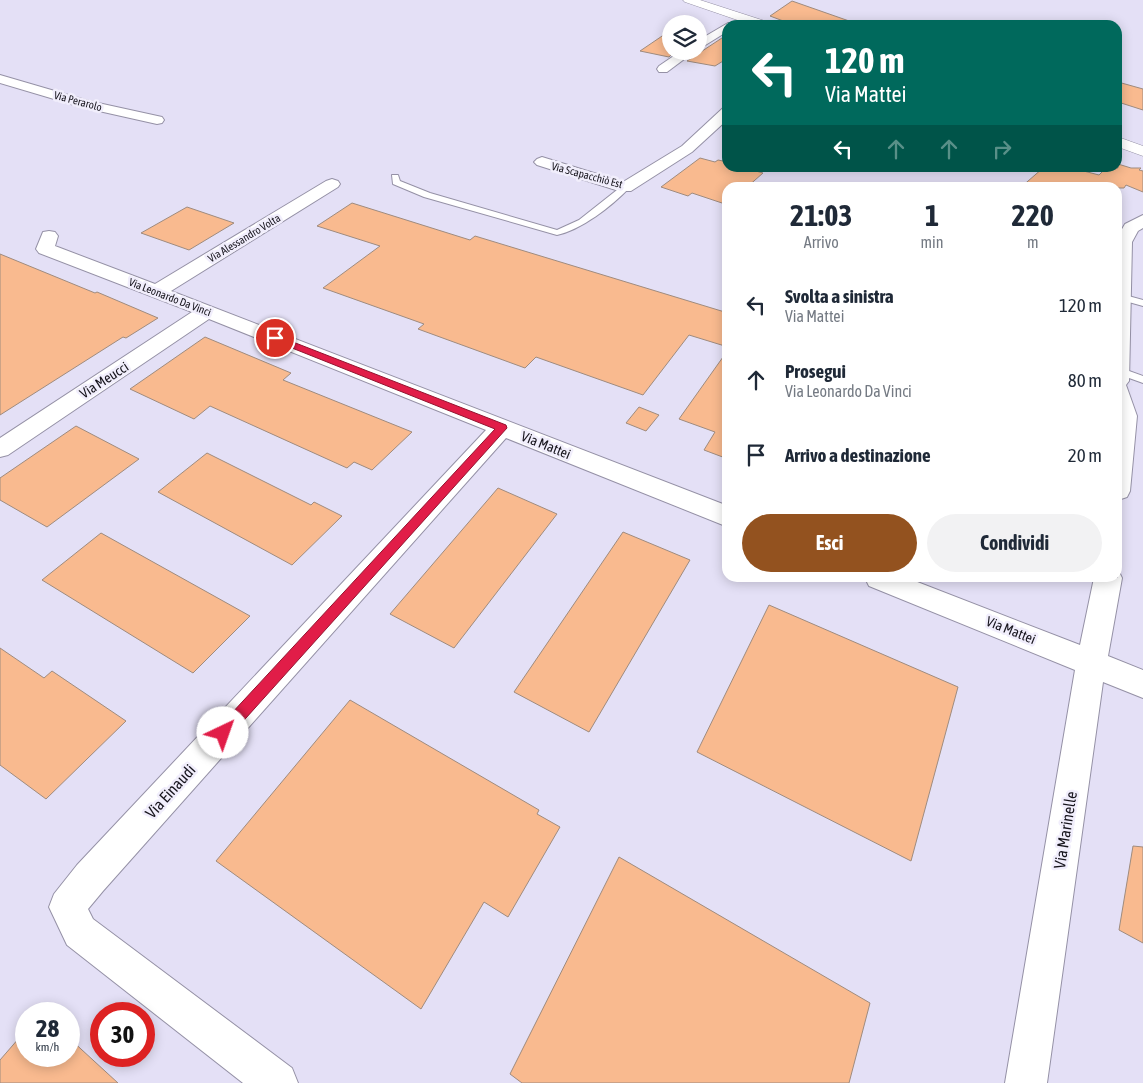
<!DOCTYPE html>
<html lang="it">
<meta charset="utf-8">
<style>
:root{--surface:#fff;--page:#f2f2f3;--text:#1f2937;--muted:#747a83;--accent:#93521f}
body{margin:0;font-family:"Asap Condensed",sans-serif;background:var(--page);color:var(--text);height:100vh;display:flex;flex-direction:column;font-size:19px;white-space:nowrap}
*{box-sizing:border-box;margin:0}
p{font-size:16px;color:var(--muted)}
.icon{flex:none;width:28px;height:28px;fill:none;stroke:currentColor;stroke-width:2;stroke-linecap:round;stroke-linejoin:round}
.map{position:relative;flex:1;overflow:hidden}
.side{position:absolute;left:722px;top:182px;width:400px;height:400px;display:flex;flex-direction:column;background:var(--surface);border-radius:15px;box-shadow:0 2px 12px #0003}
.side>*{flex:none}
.guide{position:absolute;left:722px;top:20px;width:400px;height:152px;border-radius:15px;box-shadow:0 2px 12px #0003;background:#00695c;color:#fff;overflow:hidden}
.buttons{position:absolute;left:662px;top:15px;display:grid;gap:10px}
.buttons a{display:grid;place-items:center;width:45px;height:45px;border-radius:50%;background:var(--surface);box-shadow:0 2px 12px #0003;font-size:25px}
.speed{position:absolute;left:15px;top:1002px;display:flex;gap:10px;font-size:25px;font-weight:700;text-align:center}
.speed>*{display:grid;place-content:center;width:65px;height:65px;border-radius:50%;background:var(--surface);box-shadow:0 2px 12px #0003;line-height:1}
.speed small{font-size:12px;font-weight:400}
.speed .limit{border:8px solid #d22;background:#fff;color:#111}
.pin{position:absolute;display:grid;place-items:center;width:42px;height:42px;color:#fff;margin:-21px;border:2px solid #fff;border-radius:50%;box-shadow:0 1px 5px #0007}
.me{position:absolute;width:55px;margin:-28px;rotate:42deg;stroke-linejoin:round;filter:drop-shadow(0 0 4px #0008)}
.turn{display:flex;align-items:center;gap:18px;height:105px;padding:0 20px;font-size:22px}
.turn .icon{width:65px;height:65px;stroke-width:2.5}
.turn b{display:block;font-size:35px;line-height:42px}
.lanes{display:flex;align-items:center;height:48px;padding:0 20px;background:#0003;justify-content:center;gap:25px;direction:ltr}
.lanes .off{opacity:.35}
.eta{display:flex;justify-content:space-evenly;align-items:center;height:85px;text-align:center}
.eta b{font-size:30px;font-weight:700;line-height:35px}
.action{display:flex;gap:10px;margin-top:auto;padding:10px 20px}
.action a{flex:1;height:58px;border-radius:30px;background:var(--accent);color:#fff;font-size:20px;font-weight:700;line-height:58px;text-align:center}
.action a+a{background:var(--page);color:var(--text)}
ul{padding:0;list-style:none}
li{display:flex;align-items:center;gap:15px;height:75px;padding:0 20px}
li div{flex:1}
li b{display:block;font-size:19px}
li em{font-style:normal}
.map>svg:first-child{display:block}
.building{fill:#f9ba8f;stroke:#9f8b7e}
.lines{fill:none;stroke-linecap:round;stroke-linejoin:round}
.lane-casing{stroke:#9591a6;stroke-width:2}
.street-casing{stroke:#9591a6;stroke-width:2}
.secondary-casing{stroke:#9591a6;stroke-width:1}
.lane{fill:#fff;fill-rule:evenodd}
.street{fill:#fff;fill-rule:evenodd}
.secondary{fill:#fff;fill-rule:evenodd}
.route{fill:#e11d48;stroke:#92132f}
.labels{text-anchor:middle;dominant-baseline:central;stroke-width:5;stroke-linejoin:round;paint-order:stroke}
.far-street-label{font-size:11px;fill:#16141c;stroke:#f1eefc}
.street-label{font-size:14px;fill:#16141c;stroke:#f1eefc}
.near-street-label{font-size:16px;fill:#16141c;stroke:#f1eefc}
</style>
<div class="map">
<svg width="1143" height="1083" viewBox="0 0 1143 1083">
<rect width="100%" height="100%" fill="#e4e0f6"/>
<g class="building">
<path d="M792,1L852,22L851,25H794L770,16Z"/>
<path d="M671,30V55L669,57L640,51Z"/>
<path d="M728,34V58L715,66L687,61Z"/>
<path d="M1118,82L1143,89V110L1118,102Z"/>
<path d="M700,158L715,162L718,160L728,162V168H745L763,173L746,188H728V205L692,193L688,196L661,187Z"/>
<path d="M1118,164L1131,168H1141L1139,170L1143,171V192L1126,185L1124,188H1020L1043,168H1072L1099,175L1106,168H1118Z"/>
<path d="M352,203L470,240L475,236L728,313V347L689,335L643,395L536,357L525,368L418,329L424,324L323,288L380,246L317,226Z"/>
<path d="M187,207L234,223L189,250L141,233Z"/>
<path d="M0,254L95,293L97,292L158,318L126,338L123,337L0,415Z"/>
<path d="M205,337L291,373L283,380L412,432L372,470L354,462L347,468L210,406L194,419L130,389Z"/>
<path d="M728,350V459L704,450L715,432L679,419Z"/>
<path d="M639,407L659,415L646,431L626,423Z"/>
<path d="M76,426L139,459L47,527L0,500V478Z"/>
<path d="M207,453L311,505L314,502L342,516L292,565L158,492Z"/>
<path d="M498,488L557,514L454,648L390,614Z"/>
<path d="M623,532L690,560L589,732L514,692Z"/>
<path d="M101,533L250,616L193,673L42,580Z"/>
<path d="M769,605L958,687L911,861L697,752Z"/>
<path d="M0,648L44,678L52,671L126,721L46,799L0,765Z"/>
<path d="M350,700L539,810L537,814L560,827L508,917L484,902L421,1009L216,861Z"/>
<path d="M1133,846L1143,847V943L1119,930Z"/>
<path d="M619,857L870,1003L849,1083H522L510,1074Z"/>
<path d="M26,1030V1056H69V1038L118,1083H0V1060Z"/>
</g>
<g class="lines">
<g class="lane-casing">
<g id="lane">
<path d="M392,175H398L400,181L430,193L557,230L579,220L622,186L629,188C612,206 581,230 557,235L424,197L393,184Z"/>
<path d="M1121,294L1143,300V306L1118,299V295Z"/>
<path d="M1118,367L1143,376V383L1118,374Z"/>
</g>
</g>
<g class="street-casing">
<g id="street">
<path d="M728,23L733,25H728V31L699,49V40Z"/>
<path d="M681,51H695L667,72H659L657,69L659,66Z"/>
<path d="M0,75L89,101L162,117L164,120L162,123L157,124L81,107L0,83Z"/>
<path d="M728,107V119L692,152L631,191H619L537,165L534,162L537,159L542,157L623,182L682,146L723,108Z"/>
<path d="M332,179L338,181L340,184L338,187L171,291L728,506V527L506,438L103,891L88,909L93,919L292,1068L298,1083H243L67,945L49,907L54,894L77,865L486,430L209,319L8,455L0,457V438L192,312L39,253L36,249L43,232L49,231L55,232L58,236L55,246L155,284L326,181Z"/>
<path d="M1143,215V228L1138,231L1132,242L1129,381L1126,385L1137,416L1130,491L1127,497L1118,500V236L1125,224Z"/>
<path d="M1118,570L1122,578L1108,656L1143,670V698L1103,682L1047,1083H1005L1075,670L869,586L865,578H907L1080,645L1094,578H1118Z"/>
</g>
</g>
<g class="secondary-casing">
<g id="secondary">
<path d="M683,0H700L768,22L770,25H752L685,2Z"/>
<path d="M1118,137L1143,146V156L1118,147Z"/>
</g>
</g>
<use href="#lane" class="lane"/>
<use href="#street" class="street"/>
<use href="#secondary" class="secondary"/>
</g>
<path class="route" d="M275,335L506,425L507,428L228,738L223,739L218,738L216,733L218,728L495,429L272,340L270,338Z"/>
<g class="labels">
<g class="far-street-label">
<text transform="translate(78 101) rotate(15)">Via Perarolo</text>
<text transform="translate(587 175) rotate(15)">Via Scapacchiò Est</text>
<text transform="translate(244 238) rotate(-31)">Via Alessandro Volta</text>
<text transform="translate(170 297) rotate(21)">Via Leonardo Da Vinci</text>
</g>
<g class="street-label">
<text transform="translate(104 380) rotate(-33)">Via Meucci</text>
<text transform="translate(546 445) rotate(22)">Via Mattei</text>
<text transform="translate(1011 630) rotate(22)">Via Mattei</text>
</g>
<g class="near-street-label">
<text transform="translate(170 791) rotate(-48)">Via Einaudi</text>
<text transform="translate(1065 830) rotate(-81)">Via Marinelle</text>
</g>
</g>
</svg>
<div class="buttons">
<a><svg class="icon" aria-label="layers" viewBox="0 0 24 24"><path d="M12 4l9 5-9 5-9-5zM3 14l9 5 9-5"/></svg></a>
</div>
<div class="speed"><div>28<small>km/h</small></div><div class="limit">30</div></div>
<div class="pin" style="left:275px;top:338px;background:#d93025"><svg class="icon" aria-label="arrive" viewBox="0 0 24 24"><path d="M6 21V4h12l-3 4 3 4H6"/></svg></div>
<svg class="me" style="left:223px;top:733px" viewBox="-20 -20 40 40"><circle r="19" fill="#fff"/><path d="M0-13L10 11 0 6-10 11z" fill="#e11d48"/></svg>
<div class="guide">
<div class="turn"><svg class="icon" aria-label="left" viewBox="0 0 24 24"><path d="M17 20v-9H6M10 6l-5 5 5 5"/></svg><div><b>120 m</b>Via Mattei</div></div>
<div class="lanes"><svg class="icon" aria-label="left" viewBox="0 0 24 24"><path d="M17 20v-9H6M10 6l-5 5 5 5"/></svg><svg class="icon off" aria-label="ahead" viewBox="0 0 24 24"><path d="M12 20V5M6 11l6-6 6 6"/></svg><svg class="icon off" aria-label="ahead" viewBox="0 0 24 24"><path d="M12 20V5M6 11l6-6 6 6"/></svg><svg class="icon off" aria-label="right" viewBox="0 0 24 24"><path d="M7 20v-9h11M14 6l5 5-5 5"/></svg></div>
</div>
<section class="side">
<div class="eta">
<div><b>21:03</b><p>Arrivo</p></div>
<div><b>1</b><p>min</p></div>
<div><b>220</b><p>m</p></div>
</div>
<ul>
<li><svg class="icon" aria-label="left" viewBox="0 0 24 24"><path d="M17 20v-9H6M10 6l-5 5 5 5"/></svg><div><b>Svolta a sinistra</b><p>Via Mattei</p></div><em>120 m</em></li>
<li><svg class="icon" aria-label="ahead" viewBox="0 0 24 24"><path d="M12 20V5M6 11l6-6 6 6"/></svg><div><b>Prosegui</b><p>Via Leonardo Da Vinci</p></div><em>80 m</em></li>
<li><svg class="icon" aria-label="arrive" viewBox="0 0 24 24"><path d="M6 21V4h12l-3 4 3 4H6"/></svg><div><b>Arrivo a destinazione</b></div><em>20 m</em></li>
</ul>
<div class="action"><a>Esci</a><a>Condividi</a></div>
</section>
</div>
